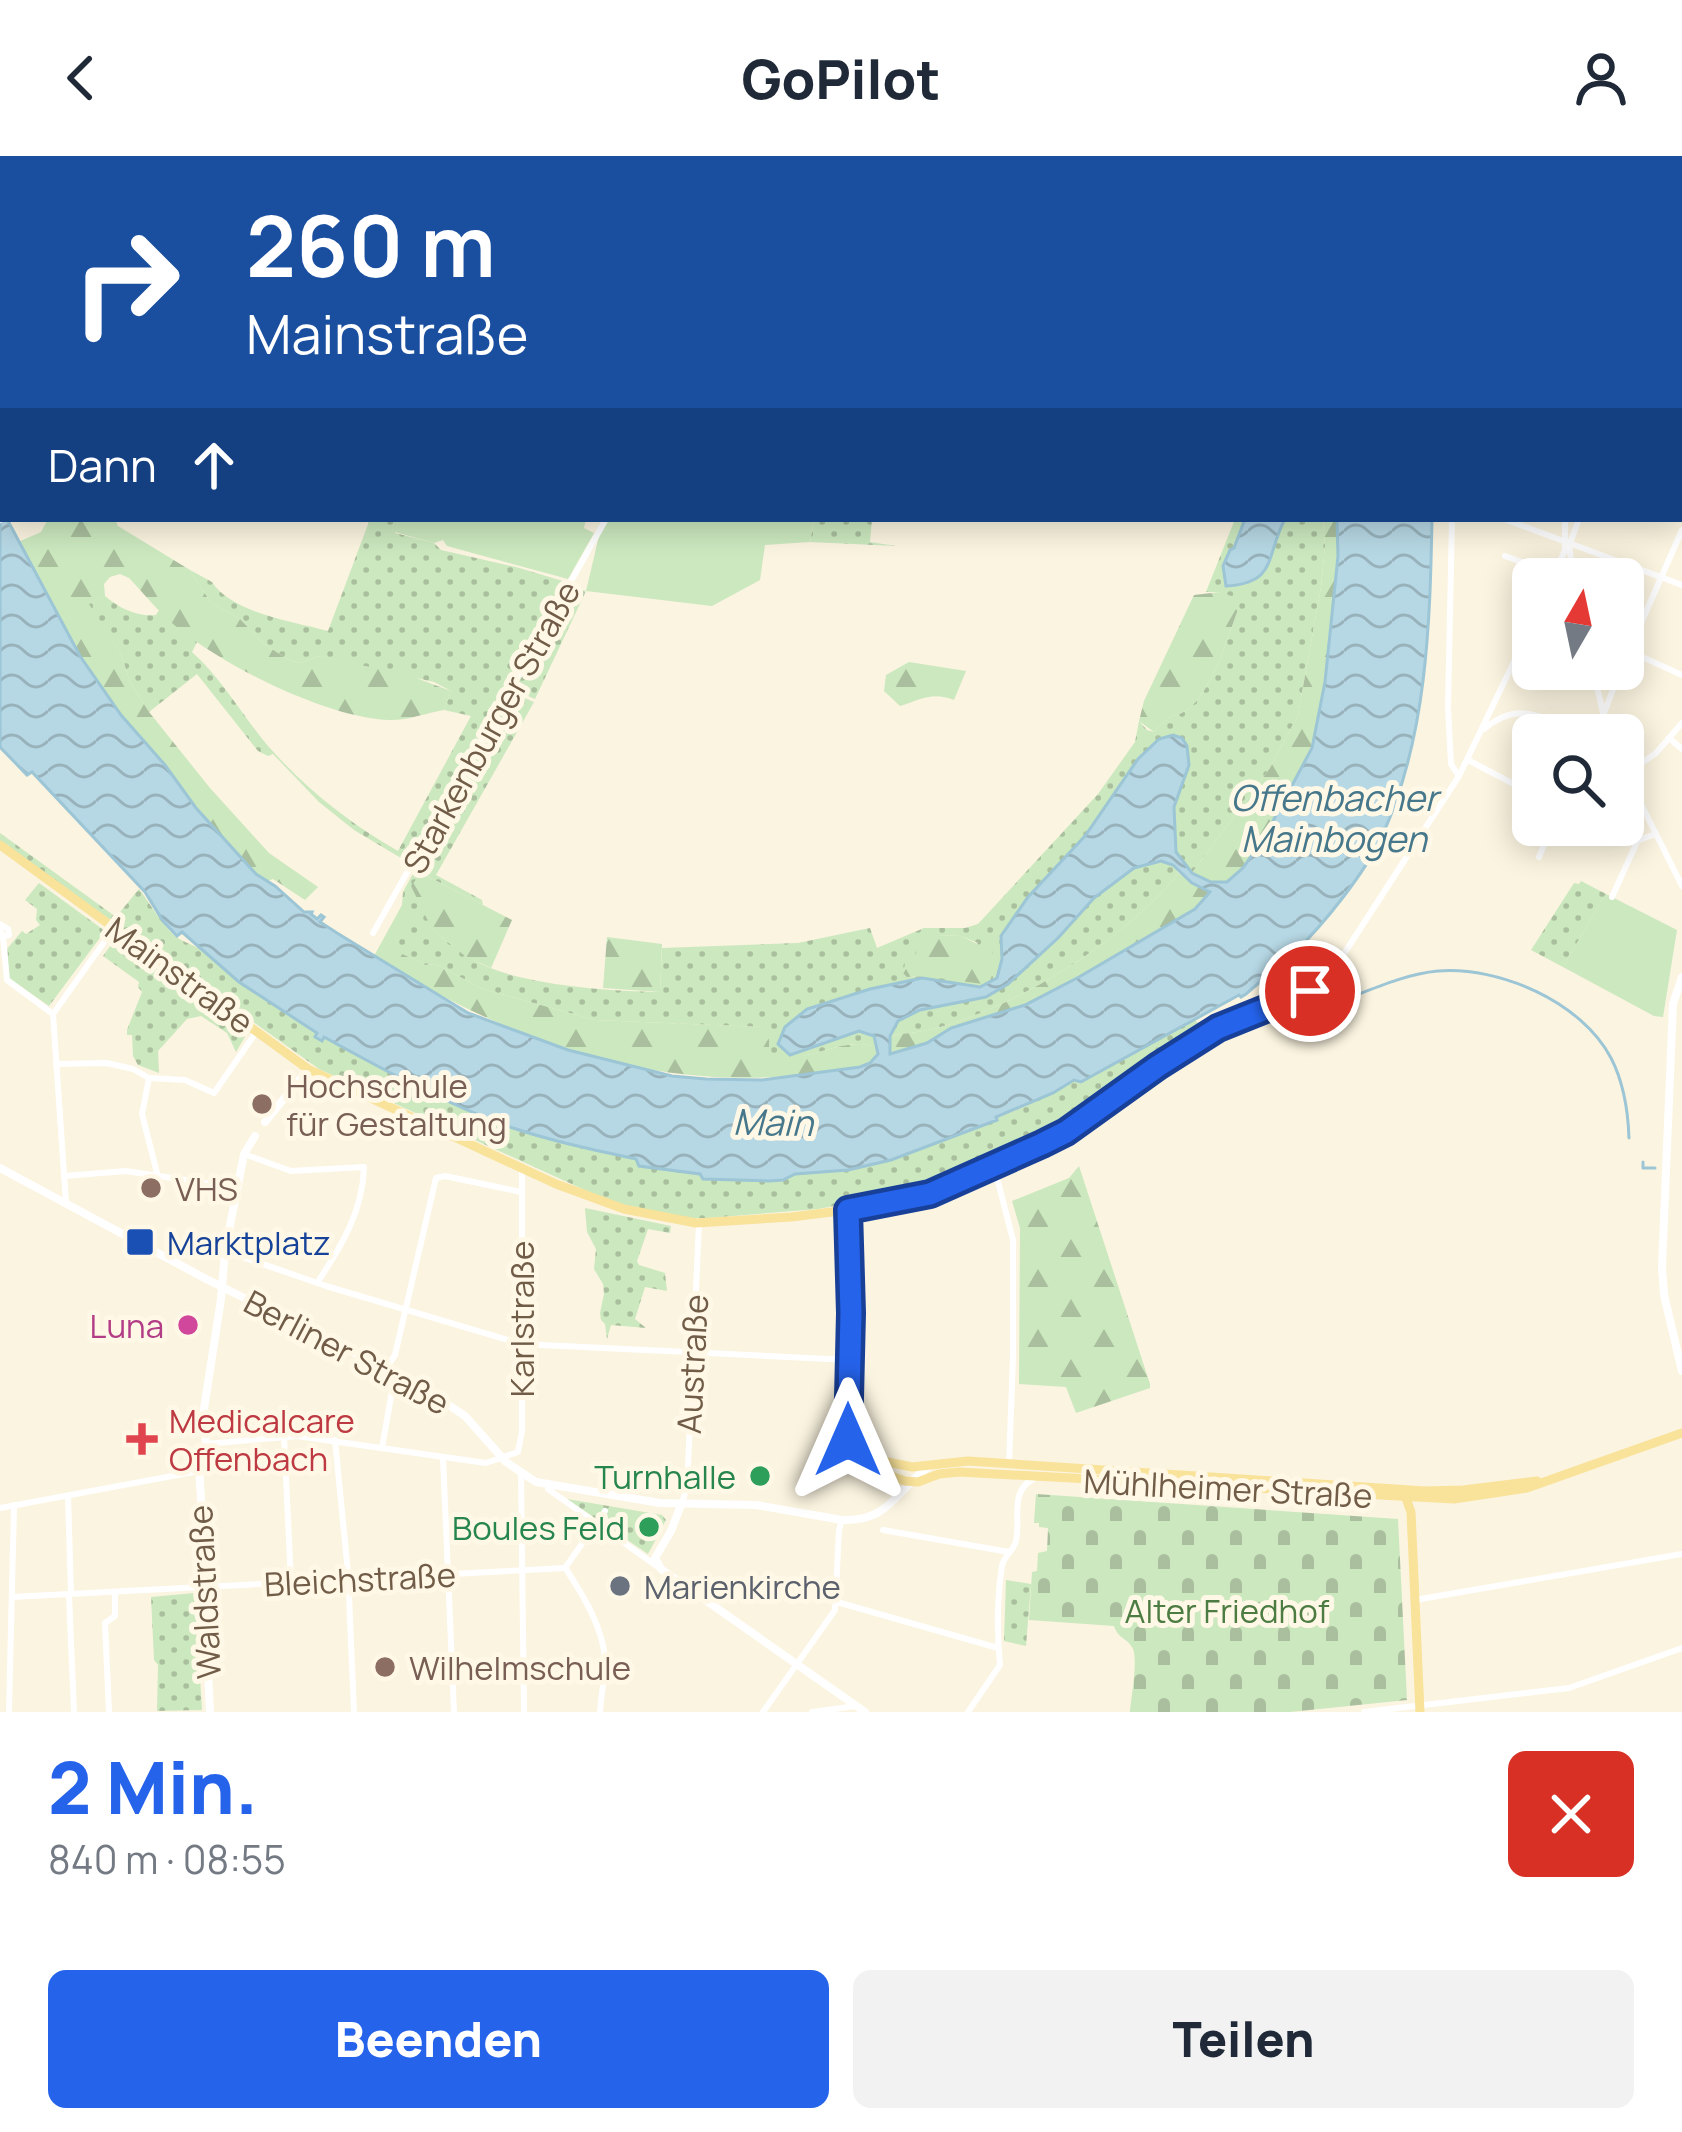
<!DOCTYPE html>
<html lang="de">
<meta charset="utf-8">
<style>
:root{--surface:#fff;--page:#f2f2f3;--text:#1f2937;--muted:#747a83;--accent:#2563eb}
body{margin:0;font-family:Manrope,sans-serif;background:var(--page);color:var(--text);height:100vh;display:flex;flex-direction:column;font-size:45px;white-space:nowrap}
*{box-sizing:border-box;margin:0}
p{font-size:39px;color:var(--muted)}
.icon{flex:none;width:66px;height:66px;fill:none;stroke:currentColor;stroke-width:2;stroke-linecap:round;stroke-linejoin:round}
.map{position:relative;height:1556px;overflow:hidden}
.details{display:flex;flex-direction:column;background:var(--surface);flex:1}
.details>*{flex:none}
.hud{position:absolute;left:0px;top:0px;width:1683px;height:366px;box-shadow:0 6px 30px #0003;background:#1a4fa0;color:#fff;overflow:hidden}
.needle{width:78px;rotate:9deg}
.fabs{position:absolute;left:1512px;top:402px;display:grid;gap:24px}
.fabs a{display:grid;place-items:center;width:132px;height:132px;border-radius:18px;background:var(--surface);box-shadow:0 6px 30px #0003;font-size:60px}
.pin{position:absolute;display:grid;place-items:center;width:102px;height:102px;color:#fff;margin:-51px;border:6px solid #fff;border-radius:50%;box-shadow:0 3px 12px #0007}
.me{position:absolute;width:132px;margin:-66px;rotate:0deg;stroke-linejoin:round;filter:drop-shadow(0 0 9px #0008)}
.turn{display:flex;align-items:center;gap:42px;height:252px;padding:0 48px;font-size:54px}
.turn .icon{width:156px;height:156px;stroke-width:2.5}
.turn b{display:block;font-size:84px;line-height:102px}
.then{display:flex;align-items:center;height:114px;padding:0 48px;background:#0003;gap:24px;font-size:45px}
.round{display:grid;place-items:center;flex:none;width:126px;height:126px;border-radius:18px;background:var(--page)}
.summary{display:flex;align-items:center;justify-content:space-between;height:204px;padding:0 48px}
h1{font-size:72px;font-weight:800;line-height:90px;color:var(--accent)}
.cta{display:flex;gap:24px;margin-top:auto;padding:24px 48px}
.cta a{flex:1;height:138px;border-radius:18px;background:var(--accent);color:#fff;font-size:48px;font-weight:800;line-height:138px;text-align:center}
.cta a+a{background:var(--page);color:var(--text)}
header{display:flex;justify-content:space-between;align-items:center;height:156px;padding:0 48px;background:var(--surface);font-size:54px;font-weight:800}
.map>svg:first-child{display:block}
.grass{fill:url(#grass-dots);fill-rule:evenodd}
.forest{fill:url(#forest-firs)}
.cemetery{fill:url(#cemetery-stones)}
.garden{fill:#cbe8bf}
.water{fill:url(#water-waves);stroke:#9cc5d5;stroke-width:3;fill-rule:evenodd}
.lines{fill:none;stroke-linecap:round;stroke-linejoin:round}
.stream{stroke:#9cc5d5;stroke-width:3}
.street{stroke:#fff;stroke-width:6}
.secondary{stroke:#fff;stroke-width:8}
.primary{stroke:#f9e299;stroke-width:9}
.route-casing{stroke:#184099;stroke-width:30}
.route{stroke:#2563eb;stroke-width:21}
.education-dot{fill:#8d6e63;stroke:#fff8e6;stroke-width:4.5}
.transit-dot{fill:#1a4fb4;stroke:#fff8e6;stroke-width:4.5}
.hotel-dot{fill:#d1479c;stroke:#fff8e6;stroke-width:4.5}
.health-dot{fill:#e0444e;stroke:#fff8e6;stroke-width:4.5}
.leisure-dot{fill:#2e9e5b;stroke:#fff8e6;stroke-width:4.5}
.worship-dot{fill:#6b7280;stroke:#fff8e6;stroke-width:4.5}
.labels{text-anchor:middle;dominant-baseline:central;stroke-width:10;stroke-linejoin:round;paint-order:stroke}
.street-label{font-size:33px;fill:#715c48;stroke:#fff8e6}
.education-label{font-size:33px;fill:#785e54;stroke:#fff8e6;text-anchor:start}
.transit-label{font-size:33px;fill:#164399;stroke:#fff8e6;text-anchor:start}
.hotel-label{font-size:33px;fill:#b23c85;stroke:#fff8e6;text-anchor:end}
.health-label{font-size:33px;fill:#be3a42;stroke:#fff8e6;text-anchor:start}
.leisure-label{font-size:33px;fill:#27864d;stroke:#fff8e6;text-anchor:end}
.worship-label{font-size:33px;fill:#5b616d;stroke:#fff8e6;text-anchor:start}
.park-label{font-size:33px;fill:#4d7c43;stroke:#fff8e6}
.water-label{font-size:36px;font-style:italic;fill:#46778b;stroke:#fff8e6}
</style>
<header><svg class="icon" aria-label="back" viewBox="0 0 24 24"><path d="M15 5l-7 7 7 7"/></svg>GoPilot<svg class="icon" aria-label="person" viewBox="0 0 24 24"><circle cx="12" cy="8" r="4"/><path d="M4 21q1-7 8-7t8 7"/></svg></header>
<div class="map">
<svg width="1682" height="1556" viewBox="0 0 1682 1556">
<defs>
<pattern id="grass-dots" width="8" height="8" patternUnits="userSpaceOnUse" patternTransform="scale(3)"><rect width="8" height="8" fill="#cbe8bf"/><path d="M2 2h.1M6 6h.1" fill="none" stroke="#a9bf9d" stroke-width="1.8" stroke-linecap="round"/></pattern>
<pattern id="forest-firs" width="22" height="20" patternUnits="userSpaceOnUse" patternTransform="scale(3)"><rect width="22" height="20" fill="#cbe8bf"/><path d="M5 1l3.5 6h-7zM16 11l3.5 6h-7z" fill="#a9bf9d"/></pattern>
<pattern id="cemetery-stones" width="16" height="16" patternUnits="userSpaceOnUse" patternTransform="scale(3)"><rect width="16" height="16" fill="#cbe8bf"/><path d="M2 7V4a2 2 0 0 1 4 0v3zM10 15v-3a2 2 0 0 1 4 0v3z" fill="#a9bf9d"/></pattern>
<pattern id="water-waves" width="16" height="10" patternUnits="userSpaceOnUse" patternTransform="scale(3)"><rect width="16" height="10" fill="#b6d7e4"/><path d="M0 5q4-4 8 0t8 0" fill="none" stroke="#98b2bb"/></pattern>
</defs>
<rect width="100%" height="100%" fill="#fbf4e0"/>
<g class="grass">
<path d="M370,363H399L395,377L434,387L441,394L516,411L566,426V429L422,692L408,689L401,702L354,674L319,646L273,598L268,600L258,595L197,518L149,556L130,526L121,498L88,448L105,440C119,452 137,461 156,459L159,454L197,486L192,496C222,523 242,559 268,590C305,632 350,668 398,695L471,560L444,554L451,535L434,526L318,500L301,507L289,504L264,488L240,463L211,447L190,414L212,426C232,457 292,465 328,475Z"/>
<path d="M814,363H872L870,386L896,390L810,386Z"/>
<path d="M1235,363H1245L1234,392L1230,394L1265,416L1285,363H1323L1325,390L1321,431L1298,559L1270,612L1192,717L1176,696L1174,651L1138,603L1085,680L1028,741L1001,780L1002,803L998,822C954,848 894,818 848,841C831,850 810,882 796,898L860,875L874,880L878,891C871,890 865,888 858,888C827,889 800,909 769,898L761,871L595,864L483,833L435,808L425,809L391,793C407,777 408,757 403,736L512,537L534,546L436,719L482,744L483,749L421,717L432,773C450,788 467,802 488,811C534,830 610,835 660,836L662,792L798,787L870,772L877,792L924,772H965L978,768L1098,638L1135,586L1139,565L1147,574L1154,576L1171,560C1208,557 1227,481 1239,451L1220,436H1206ZM936,779L961,780L978,787L923,820L907,821L914,801Z"/>
<path d="M573,432L586,435L535,543L517,535L516,531Z"/>
<path d="M0,677L116,761L139,733C150,747 159,764 172,777C180,786 193,788 203,795C323,892 483,979 637,1003L639,1010L769,1025L783,1024L795,1018L848,1014L891,1004L1026,950L1074,924L1081,926L1194,864L1205,871L1173,892L1175,896L1079,963L942,1029L923,1034L818,1053L708,1062H689L624,1049L600,1041L319,913L0,685Z"/>
<path d="M1161,705L1173,710L1179,717C1122,785 1023,848 937,872C922,876 906,877 890,880L898,866L920,854L986,841L1058,782L1094,742L1134,712Z"/>
<path d="M1581,725L1608,739L1602,744L1563,811L1531,794L1574,727L1579,728Z"/>
<path d="M39,727L105,775L49,850L9,822L7,793L22,775L26,778L40,769L36,764L37,753L25,744Z"/>
<path d="M116,782L244,875L246,879L236,896L227,877L201,860L187,863L158,895L159,917L138,909L133,900L132,879H127V874L142,836L138,831L139,826L103,800Z"/>
<path d="M585,1052L671,1070L670,1077L648,1073L637,1105L639,1109L665,1117L667,1135L645,1131L635,1163L646,1172L611,1169L607,1183L605,1168L601,1164L600,1157L604,1138L603,1128L594,1113L596,1093L587,1076Z"/>
<path d="M567,1343L662,1359L666,1364L648,1398Z"/>
<path d="M1006,1424L1031,1428L1026,1490L1004,1485Z"/>
<path d="M195,1437L199,1441L196,1458L202,1554L157,1555L158,1509L154,1504L151,1441Z"/>
</g>
<g class="forest">
<path d="M48,363H115L118,370L190,414L211,447L240,463L264,488L289,504L301,507L318,500L408,519L451,535L444,554C426,557 406,565 388,564C327,561 230,513 182,475C162,460 146,440 129,422L120,418L110,421L104,428L105,440L89,448L121,498L130,526L149,556L210,632L269,697L318,731L305,744L273,723L267,725L256,718L196,652L165,609L121,559L80,500L18,386L41,376Z"/>
<path d="M1323,363H1337L1338,400L1325,526L1312,592L1266,678L1243,712L1227,726H1211L1192,717L1270,612L1298,559L1321,431L1325,390Z"/>
<path d="M1220,436L1237,442L1239,451C1227,481 1208,557 1171,560L1154,576L1139,565L1144,545L1194,439Z"/>
<path d="M909,506L966,515L954,544C932,535 920,544 900,550L884,535L886,519Z"/>
<path d="M421,717L512,764L491,812L465,800L432,773L411,730Z"/>
<path d="M1179,717L1192,727L1210,736L1195,753L1079,821L1025,849L951,872L927,887L890,898V880C906,877 922,876 937,872C1023,848 1122,785 1179,717Z"/>
<path d="M403,736L412,764L392,793L425,809L435,808L483,833L595,864L761,871L769,884V897C800,909 827,889 858,888C865,888 871,890 878,891L879,898C862,916 833,915 810,918C652,937 506,884 374,800L402,749Z"/>
<path d="M936,779L961,780L992,795L996,808L990,825L983,828L923,820L907,821L903,817L906,803L914,801L921,787Z"/>
<path d="M607,781L662,788L660,836L603,832Z"/>
<path d="M1079,1010L1150,1228V1232L1076,1257L1066,1231L1019,1228L1020,1072L1012,1045L1069,1022Z"/>
</g>
<path class="cemetery" d="M1036,1338L1398,1363L1407,1544L1290,1556H1130C1131,1542 1138,1505 1133,1493C1128,1482 1119,1484 1114,1470L1029,1464L1032,1416L1037,1415L1038,1397L1047,1395L1048,1372L1039,1371V1367H1034Z"/>
<g class="garden">
<path d="M399,363H586L584,372L594,377L568,423L447,390L443,384L434,387L395,376Z"/>
<path d="M608,363H814L810,386L765,389L760,424L712,450L586,435L599,380Z"/>
<path d="M1608,739L1677,774L1663,861L1654,860L1563,811L1602,744Z"/>
</g>
<g class="water">
<path d="M0,357L8,365L80,500L121,559L165,609L196,652L256,718L275,730L304,756H312L311,758L317,763L321,759L324,761L320,766L337,777L468,857L568,894L672,920L706,923L762,924L860,911L870,907L878,898L874,880L859,875L790,899L778,888L785,871L807,853L870,833L922,822L980,831L997,822L1002,803L1001,780L1028,741L1085,680L1138,603L1159,583L1173,579L1182,582L1187,590L1189,609L1174,651L1176,696L1192,717L1211,726H1227L1243,712L1266,678L1312,592L1325,526L1338,400L1337,363H1432C1430,468 1427,582 1382,680C1365,717 1324,768 1294,797L1302,809L1301,816H1294L1283,806L1246,838L1241,841L1239,839L1081,926L1074,924L1053,937L996,961L997,964L891,1004L848,1014L795,1018L783,1024L769,1025L703,1023L700,1018L639,1010L636,1003C594,994 551,985 510,971C446,948 384,914 324,881L322,885L315,881L317,877L239,826L182,776L177,780L163,765L145,736L32,616L27,619L0,591ZM1161,705L1173,709L1192,727L1210,736L1195,753L1079,821L1025,849L951,872L927,887L890,898V880L898,865L920,854L986,841L1008,828L1058,782L1094,742L1134,712Z"/>
<path d="M1245,363H1285C1265,400 1278,427 1226,430L1223,410L1230,394L1234,392Z"/>
</g>
<g class="lines">
<g class="stream">
<path d="M1333,848C1366,836 1403,818 1438,815C1499,810 1582,846 1611,902C1624,927 1628,953 1629,982"/>
<path d="M1643,1006V1012H1655"/>
</g>
<g class="street">
<path d="M1000,0V3"/>
<path d="M1447,0L1448,3"/>
<path d="M1569,0V3"/>
<path d="M1621,0L1622,3"/>
<path d="M313,3L317,0"/>
<path d="M684,3V0"/>
<path d="M753,3V0"/>
<path d="M1680,41L1682,40"/>
<path d="M1680,92L1682,93"/>
<path d="M1680,134H1682"/>
<path d="M1680,144L1682,140"/>
<path d="M1680,203L1682,204"/>
<path d="M1680,281L1682,282"/>
<path d="M1680,354L1682,355"/>
<path d="M1452,363L1448,551L1451,608L1459,620"/>
<path d="M1504,363L1682,429"/>
<path d="M1505,400L1555,418"/>
<path d="M1553,423L1565,394V363"/>
<path d="M1574,423L1569,390L1579,363"/>
<path d="M1629,495L1682,519"/>
<path d="M1623,508L1682,374"/>
<path d="M1593,513L1608,579"/>
<path d="M1484,573C1521,542 1545,564 1583,579"/>
<path d="M1592,579C1604,564 1612,533 1621,513"/>
<path d="M1669,582L1682,593"/>
<path d="M1468,604L1533,638"/>
<path d="M1623,612L1682,730"/>
<path d="M1626,618L1656,597L1682,567"/>
<path d="M1595,669L1634,686L1655,678"/>
<path d="M1539,701L1552,669"/>
<path d="M1612,741L1637,686"/>
<path d="M0,768L8,773L9,779L3,781L0,774"/>
<path d="M373,777L606,363"/>
<path d="M3,781L7,824L53,858"/>
<path d="M56,908L107,907L133,913L149,922L185,924L214,937L257,875"/>
<path d="M149,922L142,958L158,1021"/>
<path d="M244,998L291,1015L364,1011C363,1055 341,1091 317,1127"/>
<path d="M994,1010L1013,1084V1200L1009,1309"/>
<path d="M64,1020L126,1015L237,1032"/>
<path d="M66,1047L53,858L114,772"/>
<path d="M848,1054L936,1036L1042,988L1066,976L1158,910L1218,873L1310,835L1327,824L1459,620L1533,466"/>
<path d="M225,1095L326,1130L521,1188L849,1204"/>
<path d="M387,1211L395,1199L436,1022L445,1020L521,1036"/>
<path d="M284,1280L291,1426"/>
<path d="M335,1284L348,1417L354,1556"/>
<path d="M206,1288L297,1280L486,1307L518,1296L522,1275V1013"/>
<path d="M382,1292L395,1218"/>
<path d="M443,1302L454,1556"/>
<path d="M521,1318L524,1556"/>
<path d="M548,1333L658,1411"/>
<path d="M68,1340L71,1438"/>
<path d="M681,1349L687,1332L699,1067"/>
<path d="M0,1352L199,1315"/>
<path d="M883,1374L1009,1396"/>
<path d="M565,1412L605,1355"/>
<path d="M566,1413C583,1439 604,1473 605,1505C605,1522 601,1539 600,1556"/>
<path d="M69,1439L74,1556"/>
<path d="M12,1441L565,1412"/>
<path d="M1415,1444L1682,1398"/>
<path d="M837,1446L998,1492"/>
<path d="M9,1556L14,1349"/>
<path d="M109,1556L105,1467L115,1460V1436"/>
<path d="M763,1556L835,1454L839,1374L842,1364"/>
<path d="M812,1556L856,1550"/>
<path d="M968,1556L1000,1509C997,1477 997,1441 1002,1410C1004,1399 1013,1396 1016,1385C1021,1363 1009,1336 1033,1323"/>
<path d="M1364,1556L1569,1532L1682,1492"/>
</g>
<g class="secondary">
<path d="M139,0L141,3"/>
<path d="M804,3L805,0"/>
<path d="M0,363L3,361"/>
<path d="M1682,821L1673,848L1662,1111L1664,1139L1682,1215"/>
<path d="M265,966L308,913"/>
<path d="M0,1012L208,1124L417,1228L465,1260L506,1306L536,1326L660,1347L756,1349L842,1364"/>
<path d="M681,1349L671,1375L655,1402L661,1413L865,1556"/>
<path d="M842,1364C890,1366 895,1334 930,1310"/>
<path d="M210,1556L205,1456L206,1426L199,1310L206,1288L204,1253L221,1143L225,1095L244,998L255,980"/>
</g>
<g class="primary">
<path d="M0,689L308,913L556,1028L624,1053L696,1067L791,1061L848,1054L851,1157L848,1284L857,1297L891,1320L905,1325L918,1326L939,1318L959,1316L1454,1343L1527,1332L1682,1277"/>
<path d="M873,1303L912,1311L968,1305L1425,1335L1463,1334L1537,1325"/>
<path d="M1406,1342L1411,1356L1420,1556"/>
</g>
</g>
<g class="lines">
<g class="route-casing">
<path id="route" d="M848,1284L851,1157L848,1054L930,1038L1042,988L1066,976L1158,910L1218,872L1310,835"/>
</g>
<use href="#route" class="route"/>
</g>
<g class="education-dot">
<circle cx="262" cy="948" r="12"/>
<circle cx="151" cy="1032" r="12"/>
<circle cx="385" cy="1511" r="12"/>
</g>
<rect class="transit-dot" x="125" y="1071" width="30" height="30" rx="6"/>
<circle class="hotel-dot" cx="188" cy="1169" r="12"/>
<path class="health-dot" d="M136 1265h12v12h12v12h-12v12h-12v-12h-12v-12h12z"/>
<g class="leisure-dot">
<circle cx="760" cy="1320" r="12"/>
<circle cx="649" cy="1371" r="12"/>
</g>
<circle class="worship-dot" cx="620" cy="1430" r="12"/>
<g class="labels">
<g class="street-label">
<text transform="translate(491 571) rotate(-61)">Starkenburger Straße</text>
<text transform="translate(180 819) rotate(36)">Mainstraße</text>
<text transform="translate(521 1163) rotate(-90)">Karlstraße</text>
<text transform="translate(347 1196) rotate(28)">Berliner Straße</text>
<text transform="translate(692 1208) rotate(-87)">Austraße</text>
<text transform="translate(1228 1332) rotate(3)">Mühlheimer Straße</text>
<text transform="translate(360 1423) rotate(-3)">Bleichstraße</text>
<text transform="translate(204 1436) rotate(-93)">Waldstraße</text>
</g>
<g class="education-label">
<text x="286" y="929">Hochschule<tspan x="286" dy="38">für Gestaltung</tspan></text>
<text x="175" y="1032">VHS</text>
<text x="409" y="1511">Wilhelmschule</text>
</g>
<g class="transit-label">
<text x="167" y="1086">Marktplatz</text>
</g>
<g class="hotel-label">
<text x="164" y="1169">Luna</text>
</g>
<g class="health-label">
<text x="169" y="1264">Medicalcare<tspan x="169" dy="38">Offenbach</tspan></text>
</g>
<g class="leisure-label">
<text x="736" y="1320">Turnhalle</text>
<text x="625" y="1371">Boules Feld</text>
</g>
<g class="worship-label">
<text x="644" y="1430">Marienkirche</text>
</g>
<g class="park-label">
<text x="1227" y="1454">Alter Friedhof</text>
</g>
<g class="water-label">
<text x="1334" y="641">Offenbacher<tspan x="1334" dy="41">Mainbogen</tspan></text>
<text transform="translate(773 966) rotate(1)">Main</text>
</g>
</g>
</svg>
<div class="fabs">
<a><svg class="needle" viewBox="-14 -14 28 28"><path d="M0-13l5 13h-10z" fill="#e53935"/><path d="M0 13l5-13h-10z" fill="#747a83"/></svg></a>
<a><svg class="icon" aria-label="search" viewBox="0 0 24 24"><circle cx="10" cy="10" r="6"/><path d="M15 15l6 6"/></svg></a>
</div>
<div class="pin" style="left:1310px;top:835px;background:#d93025"><svg class="icon" aria-label="arrive" viewBox="0 0 24 24"><path d="M6 21V4h12l-3 4 3 4H6"/></svg></div>
<svg class="me" style="left:848px;top:1284px" viewBox="-20 -20 40 40"><path d="M0-17L14 15 0 8-14 15z" fill="#2563eb" stroke="#fff" stroke-width="4"/></svg>
<div class="hud">
<div class="turn"><svg class="icon" aria-label="right" viewBox="0 0 24 24"><path d="M7 20v-9h11M14 6l5 5-5 5"/></svg><div><b>260 m</b>Mainstraße</div></div>
<div class="then">Dann<svg class="icon" aria-label="ahead" viewBox="0 0 24 24"><path d="M12 20V5M6 11l6-6 6 6"/></svg></div>
</div>
</div>
<section class="details">
<div class="summary"><div><h1>2 Min.</h1><p>840 m · 08:55</p></div><a class="round" style="background:#d93025;color:#fff"><svg class="icon" aria-label="close" viewBox="0 0 24 24"><path d="M6 6l12 12M18 6L6 18"/></svg></a></div>
<div class="cta"><a>Beenden</a><a>Teilen</a></div>
</section>
